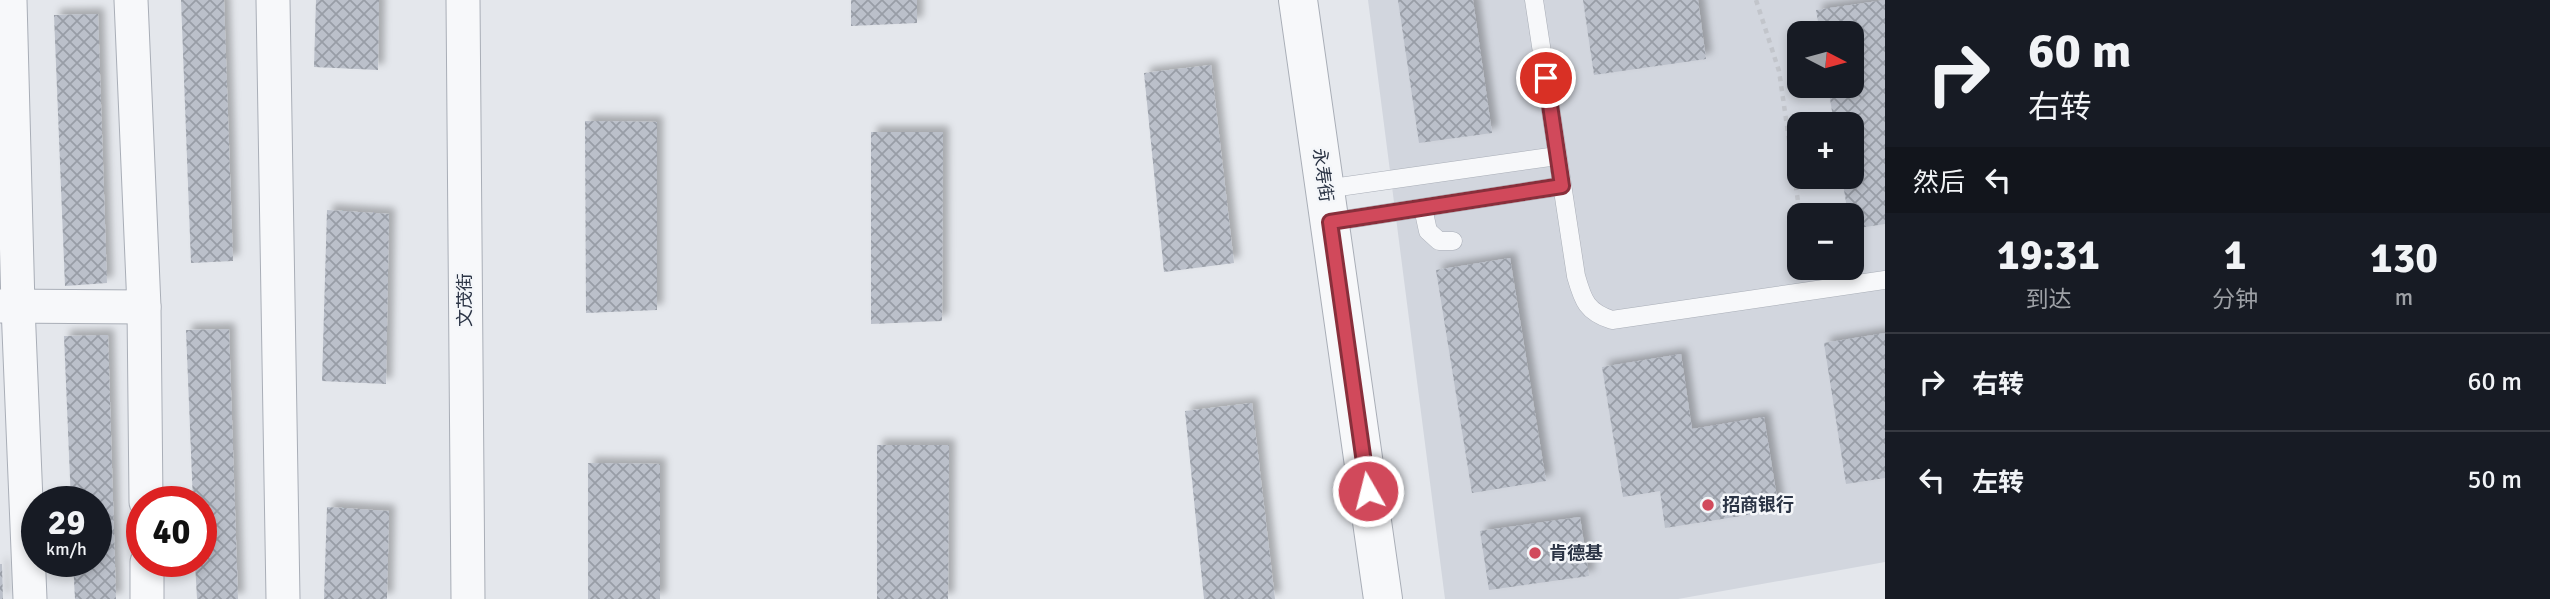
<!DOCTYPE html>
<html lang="zh">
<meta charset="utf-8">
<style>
:root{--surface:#171b24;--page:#20242c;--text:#f1f3f6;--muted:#9ea1a6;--line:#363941}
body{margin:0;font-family:Signika,"Noto Sans SC",sans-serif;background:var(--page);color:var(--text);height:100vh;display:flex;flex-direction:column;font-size:26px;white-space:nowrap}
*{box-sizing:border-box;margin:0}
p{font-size:23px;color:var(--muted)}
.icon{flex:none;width:38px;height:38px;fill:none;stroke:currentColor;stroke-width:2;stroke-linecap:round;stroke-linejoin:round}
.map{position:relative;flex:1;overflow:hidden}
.drawer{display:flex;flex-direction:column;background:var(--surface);width:665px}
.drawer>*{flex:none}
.top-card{background:#171b24;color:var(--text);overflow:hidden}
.needle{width:46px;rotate:96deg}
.controls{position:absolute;left:1787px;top:21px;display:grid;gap:14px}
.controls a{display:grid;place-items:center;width:77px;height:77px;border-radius:14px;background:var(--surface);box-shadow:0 4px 10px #0003;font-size:35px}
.speed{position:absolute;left:21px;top:486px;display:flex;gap:14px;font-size:35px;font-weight:700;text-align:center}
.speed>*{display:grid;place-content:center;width:91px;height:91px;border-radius:50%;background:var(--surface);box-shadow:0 4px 10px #0003;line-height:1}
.speed small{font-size:18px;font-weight:400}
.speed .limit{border:10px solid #d22;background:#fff;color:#111}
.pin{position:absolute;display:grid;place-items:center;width:60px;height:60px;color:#fff;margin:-30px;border:4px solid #fff;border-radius:50%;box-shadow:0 2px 7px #0007}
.me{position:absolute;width:77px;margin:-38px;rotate:352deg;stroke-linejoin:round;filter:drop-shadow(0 0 5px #0008)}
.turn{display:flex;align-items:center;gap:24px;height:147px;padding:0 28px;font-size:32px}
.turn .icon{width:91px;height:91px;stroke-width:2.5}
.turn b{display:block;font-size:49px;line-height:60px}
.then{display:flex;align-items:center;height:66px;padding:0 28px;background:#0003;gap:14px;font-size:26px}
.eta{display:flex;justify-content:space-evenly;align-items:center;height:119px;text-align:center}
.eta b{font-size:42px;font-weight:800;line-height:49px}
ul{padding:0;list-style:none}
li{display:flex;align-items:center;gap:21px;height:98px;padding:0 28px;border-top:2px solid var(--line)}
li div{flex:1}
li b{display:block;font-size:26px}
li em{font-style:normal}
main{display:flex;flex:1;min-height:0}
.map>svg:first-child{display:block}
.built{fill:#d2d6de;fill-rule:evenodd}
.building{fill:url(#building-cross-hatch);filter:url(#shadow)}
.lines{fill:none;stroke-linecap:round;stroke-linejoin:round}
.service-casing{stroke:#a9aeb7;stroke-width:19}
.minor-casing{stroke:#a9aeb7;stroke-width:35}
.tertiary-casing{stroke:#a9aeb7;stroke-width:40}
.path{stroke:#c2c5cb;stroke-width:4.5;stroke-dasharray:5 5;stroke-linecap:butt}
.service{stroke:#f7f8fa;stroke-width:18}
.minor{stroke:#f7f8fa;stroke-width:33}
.tertiary{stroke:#f7f8fa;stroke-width:38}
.route-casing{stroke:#882f3b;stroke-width:18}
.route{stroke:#d1495b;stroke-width:12}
.poi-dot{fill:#d1495b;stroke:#f4f6f9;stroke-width:2.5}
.labels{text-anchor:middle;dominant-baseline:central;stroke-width:5;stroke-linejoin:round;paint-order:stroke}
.street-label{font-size:18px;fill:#2b3445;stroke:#f4f6f9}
.poi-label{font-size:18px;font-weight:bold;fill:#2b3445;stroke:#f4f6f9;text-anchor:start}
</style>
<main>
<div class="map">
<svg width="1885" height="599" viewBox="0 0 1885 599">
<defs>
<pattern id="building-cross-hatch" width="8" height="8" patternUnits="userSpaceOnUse" patternTransform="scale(1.75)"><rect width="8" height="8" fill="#bbc0ca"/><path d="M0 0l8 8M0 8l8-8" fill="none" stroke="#989da6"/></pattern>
<filter id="shadow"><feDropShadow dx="6" dy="-6" stdDeviation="3.5" flood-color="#0004"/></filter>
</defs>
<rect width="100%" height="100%" fill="#e4e7ec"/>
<path class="built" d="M1368,0H1885V562L1678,599H1445ZM1799,33H1852V86H1799ZM1799,124H1852V177H1799ZM1799,215H1852V268H1799Z"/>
<g class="building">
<path d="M181,0H224L233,261L191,263Z"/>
<path d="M316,0H379L378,70L314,67Z"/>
<path d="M851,0H917V23L851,26Z"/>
<path d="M1398,0H1473L1492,133L1419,143Z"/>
<path d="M1583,0H1698L1706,59L1594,75Z"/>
<path d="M1885,0V224L1852,229V215H1848L1842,177H1852V124H1834L1828,86H1852V33H1820L1816,10Z"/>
<path d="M98,14L107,283L65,286L54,15Z"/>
<path d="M1211,65L1234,263L1164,272L1144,73Z"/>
<path d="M585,121L657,122V310L586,313Z"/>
<path d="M871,132H943L942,321L871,324Z"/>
<path d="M327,210L389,214L386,384L322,381Z"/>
<path d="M1510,258L1546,481L1472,493L1436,270Z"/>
<path d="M229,329L238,599H197L195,562H201V502H193L186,330Z"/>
<path d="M1885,333V478L1846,484L1824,343Z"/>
<path d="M108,335L116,599H75L73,562H96V502H71L64,336Z"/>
<path d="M1681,354L1692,429L1764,417L1779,510L1665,528L1660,491L1623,497L1602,367Z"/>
<path d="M1252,403L1275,599H1204L1185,411Z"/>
<path d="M877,445H949L948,599H877Z"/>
<path d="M588,463L660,464V599H588Z"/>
<path d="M327,507L389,511L387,599H324Z"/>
<path d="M1580,517L1589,576L1489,590L1480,531Z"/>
<path d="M0,564H2L3,599H0Z"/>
</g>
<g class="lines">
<g class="service-casing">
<g id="service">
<path d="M1534,0L1576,276C1583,301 1587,312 1612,320L1885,280"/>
<path d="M1325,189L1557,156"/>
<path d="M1423,208L1428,231L1439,241H1453"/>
<path d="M1330,222L1562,186"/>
</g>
</g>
<g class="minor-casing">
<g id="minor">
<path d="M10,0L18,306L30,599"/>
<path d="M273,0L283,599"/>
<path d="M463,0L468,599"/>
<path d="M0,306L144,307L131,0"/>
<path d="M144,307L146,502"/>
<path d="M147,562V599"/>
</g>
</g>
<g class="tertiary-casing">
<path id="tertiary" d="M1298,0L1383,599"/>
</g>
<path class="path" d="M1756,0L1779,71L1800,215"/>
<use href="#service" class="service"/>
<use href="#minor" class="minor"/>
<use href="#tertiary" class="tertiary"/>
</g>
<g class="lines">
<g class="route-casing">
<path id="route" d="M1368,491L1330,222L1562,186L1546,78"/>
</g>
<use href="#route" class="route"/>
</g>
<g class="poi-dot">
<circle cx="1708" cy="505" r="7"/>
<circle cx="1535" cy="553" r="7"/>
</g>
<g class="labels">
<g class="street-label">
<text transform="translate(1323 175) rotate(82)">永寿街</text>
<text transform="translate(465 300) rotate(-90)">文茂街</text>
</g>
<g class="poi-label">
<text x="1722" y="505">招商银行</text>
<text x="1549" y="553">肯德基</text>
</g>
</g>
</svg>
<div class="controls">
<a><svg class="needle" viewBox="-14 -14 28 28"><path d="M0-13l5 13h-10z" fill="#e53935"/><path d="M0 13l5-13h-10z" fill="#9ea1a6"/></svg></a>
<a>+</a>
<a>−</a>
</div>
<div class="speed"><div>29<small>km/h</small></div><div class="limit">40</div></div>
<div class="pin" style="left:1546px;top:78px;background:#d93025"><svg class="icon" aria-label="arrive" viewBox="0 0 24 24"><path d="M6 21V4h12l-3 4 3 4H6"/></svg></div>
<svg class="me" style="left:1368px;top:491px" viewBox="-20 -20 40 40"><circle r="17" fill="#d1495b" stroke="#fff" stroke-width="3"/><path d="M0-11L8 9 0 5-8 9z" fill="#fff"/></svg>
</div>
<section class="drawer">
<div class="top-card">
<div class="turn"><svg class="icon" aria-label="right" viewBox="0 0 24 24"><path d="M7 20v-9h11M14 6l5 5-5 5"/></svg><div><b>60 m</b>右转</div></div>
<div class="then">然后<svg class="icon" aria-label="left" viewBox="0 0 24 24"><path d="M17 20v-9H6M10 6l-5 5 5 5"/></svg></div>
</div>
<div class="eta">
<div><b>19:31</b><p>到达</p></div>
<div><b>1</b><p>分钟</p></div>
<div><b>130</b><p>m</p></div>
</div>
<ul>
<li><svg class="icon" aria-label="right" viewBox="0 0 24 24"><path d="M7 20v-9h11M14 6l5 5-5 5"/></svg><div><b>右转</b></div><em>60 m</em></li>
<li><svg class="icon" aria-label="left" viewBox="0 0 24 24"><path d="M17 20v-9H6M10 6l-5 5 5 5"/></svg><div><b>左转</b></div><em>50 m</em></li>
</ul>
</section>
</main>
